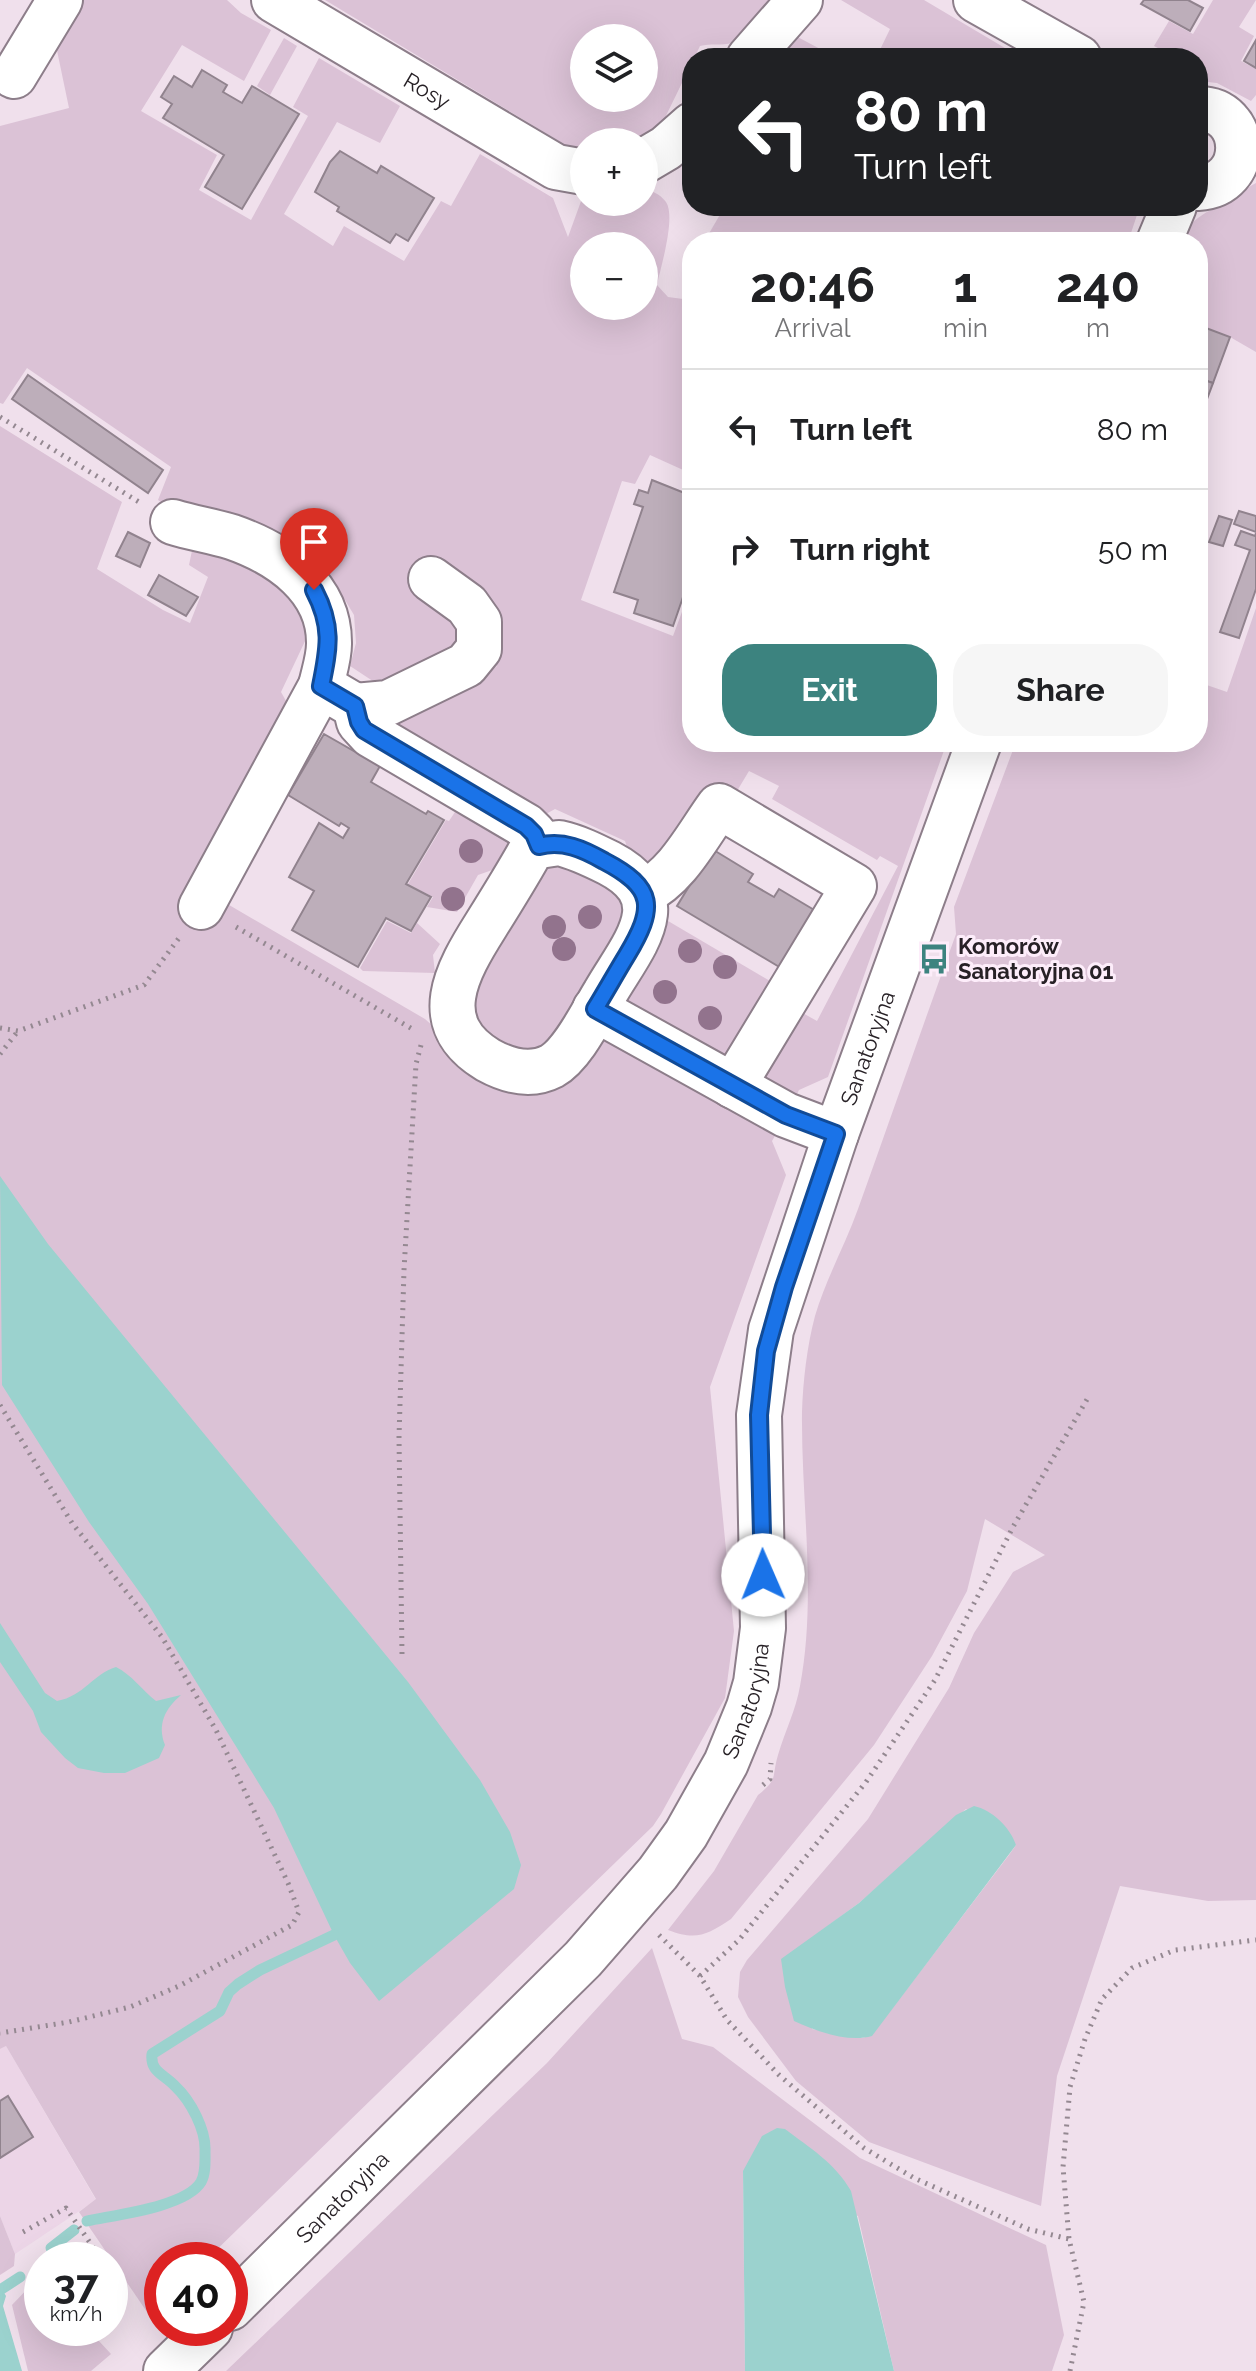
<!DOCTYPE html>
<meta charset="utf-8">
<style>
:root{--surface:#fff;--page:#f6f6f6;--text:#202124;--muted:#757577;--line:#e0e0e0;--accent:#3c837f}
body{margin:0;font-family:Raleway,sans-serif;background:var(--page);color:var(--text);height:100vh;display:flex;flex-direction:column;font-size:30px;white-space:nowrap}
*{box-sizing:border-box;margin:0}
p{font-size:26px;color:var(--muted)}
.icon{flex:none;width:44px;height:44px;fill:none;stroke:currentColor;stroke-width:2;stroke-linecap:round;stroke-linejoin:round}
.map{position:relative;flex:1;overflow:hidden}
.sheet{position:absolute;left:682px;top:232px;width:526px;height:520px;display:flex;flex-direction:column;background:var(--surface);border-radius:32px;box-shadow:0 8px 32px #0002}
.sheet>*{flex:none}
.guide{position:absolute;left:682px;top:48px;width:526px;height:168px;border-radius:32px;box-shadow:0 8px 32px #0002;background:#202124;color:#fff;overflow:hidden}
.tools{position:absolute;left:570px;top:24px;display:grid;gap:16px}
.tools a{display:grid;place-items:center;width:88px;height:88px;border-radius:50%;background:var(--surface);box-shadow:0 8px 32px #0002;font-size:40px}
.speed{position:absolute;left:24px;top:2242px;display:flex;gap:16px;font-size:40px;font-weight:700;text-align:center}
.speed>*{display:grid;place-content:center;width:104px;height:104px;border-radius:50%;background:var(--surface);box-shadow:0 8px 32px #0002;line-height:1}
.speed small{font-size:20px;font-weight:400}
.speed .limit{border:12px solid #d22;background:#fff;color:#111}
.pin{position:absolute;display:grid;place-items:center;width:68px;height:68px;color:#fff;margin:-82px -34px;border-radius:50% 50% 50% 0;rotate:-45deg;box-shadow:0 0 8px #0007}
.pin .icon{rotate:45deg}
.me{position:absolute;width:88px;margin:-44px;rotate:359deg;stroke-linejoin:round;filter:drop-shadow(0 0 6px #0008)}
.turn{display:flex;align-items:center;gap:28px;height:168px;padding:0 40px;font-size:36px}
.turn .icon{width:104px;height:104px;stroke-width:2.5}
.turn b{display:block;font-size:56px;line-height:68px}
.eta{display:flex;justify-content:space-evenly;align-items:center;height:136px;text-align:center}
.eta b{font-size:48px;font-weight:700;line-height:56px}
.button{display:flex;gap:16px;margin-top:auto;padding:16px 40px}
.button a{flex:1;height:92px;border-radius:32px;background:var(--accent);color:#fff;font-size:32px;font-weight:700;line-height:92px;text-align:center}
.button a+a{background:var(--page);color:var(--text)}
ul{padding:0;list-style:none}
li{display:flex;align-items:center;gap:24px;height:120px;padding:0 40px;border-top:2px solid var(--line)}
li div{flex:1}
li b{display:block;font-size:30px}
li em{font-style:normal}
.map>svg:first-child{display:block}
.built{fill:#ecd5e7}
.green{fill:#dbc2d6;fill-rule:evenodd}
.water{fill:#9bd2ce}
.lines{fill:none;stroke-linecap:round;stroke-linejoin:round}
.stream{stroke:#9bd2ce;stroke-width:11}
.building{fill:#bdaeba;stroke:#91838e;stroke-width:2}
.minor-casing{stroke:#8d7e8a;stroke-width:48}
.path{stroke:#948891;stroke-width:5;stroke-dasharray:2 6;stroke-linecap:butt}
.minor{stroke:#fff;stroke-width:44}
.tree{fill:#92738d}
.route-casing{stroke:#114b97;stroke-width:20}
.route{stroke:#1a73e8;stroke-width:14}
.labels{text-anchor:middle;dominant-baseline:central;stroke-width:6;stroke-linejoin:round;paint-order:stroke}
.street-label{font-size:22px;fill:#272126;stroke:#fdedfa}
.poi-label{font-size:22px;font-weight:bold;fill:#272126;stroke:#fdedfa;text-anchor:start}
</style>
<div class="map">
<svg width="1256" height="2371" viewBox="0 0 1256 2371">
<rect width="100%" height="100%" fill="#f0e0ec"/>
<path class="built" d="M6,2046L96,2200L15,2254L0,2216V2049Z"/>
<g class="green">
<path d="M80,0H227L241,13L271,30L244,81L182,45L141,111L217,155L199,190L251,220L308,116L293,107L319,58L400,106L380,143L337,122L284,214L333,246L344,226L404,261L441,201L451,206L480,154L553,198L568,237L584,193V202H644V188C652,191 660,194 666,202C676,217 661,266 657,285L668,297L683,299L692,281V474L650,455L635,484L622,481L581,600L673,636L692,585V742H947L828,1077L799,1090L793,1102L760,1076L792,1007L817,1021L898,866L880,856L877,860L772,799L779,786L749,771L737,791L719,783L679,846L649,866L632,862L625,841L555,809L537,819L379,728L468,675L477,683L497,666L463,623L469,642L394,695L350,666L356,643L354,615L345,600L300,559L178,514L158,500L171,467L27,368L3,404L0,403V126L69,108L55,41ZM584,246H644V306H584Z"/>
<path d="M325,0H771C760,15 750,37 732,43C722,46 710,43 700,46L660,128L637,142H584V148L572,149ZM584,38H644V98H584Z"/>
<path d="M841,0H924L1022,58H876L890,29Z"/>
<path d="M1213,0H1256L1239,27L1254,36L1241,61L1256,69V95L1251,101L1217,83L1198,81V58H1177L1154,46L1169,21L1193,34Z"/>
<path d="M792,34L837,58H775Z"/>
<path d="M284,38L297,46L270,95L257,86Z"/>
<path d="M1256,183V352L1230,337L1198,325V242H1179C1193,216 1204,214 1228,201C1238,196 1246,188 1256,183Z"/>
<path d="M725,206H1140L1128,242H704Z"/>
<path d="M0,426L122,502L97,569L163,610L190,623L208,577L189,565L194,541L235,549L302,597L307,637L281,692L290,708L224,902L425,1019L470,1059L608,1041L779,1129L772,1141L786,1175L710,1387L734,1631L725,1698L661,1814L653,1826L206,2260H162V2303L149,2315L79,2212L96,2199L6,2046L0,2049Z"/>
<path d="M1256,608V1900L1208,1901L1120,1886L1057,2076L1041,2206L869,2142L796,2081L748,2017L738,1997L740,1972L747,1960L868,1819L949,1688L974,1633L1013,1572L1045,1555L985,1519L967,1591L932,1656L874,1745L731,1919C707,1935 696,1941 668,1930L714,1871L758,1795C779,1778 771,1779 778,1755C785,1731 796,1710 800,1686C817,1596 801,1503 802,1412C803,1381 807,1346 815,1316C826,1279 845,1245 858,1209C891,1117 923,1025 956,934L954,907L1016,742H1198V682L1227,692ZM966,1809L1016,1845L1009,1855L872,2035L862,2038L812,2029L810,1939L859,1903Z"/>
<path d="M455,812L509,842L510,846L498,868L478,875L457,912L427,907L433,897L408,884L446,820L449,821Z"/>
<path d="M559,861L611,884L631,913L555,1048L504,1057L462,1003L528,873Z"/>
<path d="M663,918L775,984L731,1055L720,1058L635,1015L622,997Z"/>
<path d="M387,921L411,933L417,923L440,944L433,955L435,973L363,971L360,968Z"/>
<path d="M652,1948L682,2039L713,2047L860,2158L1046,2245L1064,2335L1052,2371H894L858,2216L743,2171L745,2371H226L547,2063Z"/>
<path d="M0,2216L15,2254L14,2266L0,2275Z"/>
<path d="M33,2283L42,2291V2328H93L97,2332L98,2340L111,2354L91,2371H28L12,2305Z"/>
</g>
<g class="water">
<path d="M0,1176L48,1244L408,1682L480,1780L510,1832L521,1865L514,1889L379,2001L350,1963L334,1935L274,1808L148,1604L89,1522L2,1385Z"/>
<path d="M0,1623L45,1693L57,1701C84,1696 93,1674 116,1667C132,1675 142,1690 156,1701L181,1695C165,1709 157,1724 165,1745L159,1758L125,1773H104L78,1768L65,1758L41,1732L33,1711L0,1662Z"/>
<path d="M974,1806C992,1810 1010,1827 1016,1845L872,2036C848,2043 816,2031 794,2021L785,1987L781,1959L859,1903L956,1815Z"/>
<path d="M777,2128L785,2129C810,2148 835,2163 851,2191L894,2371H745L743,2171L762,2136Z"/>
<path d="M0,2286L6,2296L3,2306L22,2371H0Z"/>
</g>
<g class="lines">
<g class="stream">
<path d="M87,2221C114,2215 186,2207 201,2182C206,2173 205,2160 205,2151C206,2130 191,2101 175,2086C164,2074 150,2072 152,2054L220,2011L229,1992L238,1984L260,1970L334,1935"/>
<path d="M51,2248L74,2230"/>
<path d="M0,2290L20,2277"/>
</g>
</g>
<g class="building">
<path d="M1144,0H1188L1203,8L1190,31L1141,4Z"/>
<path d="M1256,40V68L1244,61Z"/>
<path d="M202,70L227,85L223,92L242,103L252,86L299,114L242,209L205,187L224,155L163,118L172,104L161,97L174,76L192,87Z"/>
<path d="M340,151L377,173L381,166L434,198L408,241L396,234L390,243L337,211L339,207L315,192L330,162Z"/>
<path d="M1198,325L1230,337L1213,383L1198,378Z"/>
<path d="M28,375L163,470L148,493L12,399Z"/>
<path d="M1198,378L1213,383L1198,423Z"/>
<path d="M652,480L692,496V571L673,626L634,613L638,600L614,592L643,507L634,504L639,490L648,493Z"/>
<path d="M1239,511L1256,516V532L1234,524Z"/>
<path d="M1219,516L1232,520L1223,546L1209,542Z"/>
<path d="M1241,531L1255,536L1256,533V589L1239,638L1220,632L1250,550L1235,545Z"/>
<path d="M128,532L150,543L140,567L116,556Z"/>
<path d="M159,575L198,597L186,616L148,595Z"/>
<path d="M324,734L380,766L371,782L426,814L428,811L444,820L406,884L431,897L411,931L386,918L358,967L292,930L314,891L289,877L319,823L343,838L349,828L341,823L339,826L288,795Z"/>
<path d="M712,849L753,874L748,882L774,897L779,889L821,914L786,971L677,906Z"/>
<path d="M8,2096L33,2137L0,2158V2101Z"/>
</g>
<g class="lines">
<g class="minor-casing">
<g id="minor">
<path id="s1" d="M274,0L556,167L584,172"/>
<path d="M976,0L1079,58"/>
<path d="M749,58L800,0"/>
<path d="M14,76L60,0"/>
<path d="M1198,109C1250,108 1253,185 1198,188"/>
<path d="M644,161L666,148L692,125"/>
<path d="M1159,242L1174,206"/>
<path d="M173,522C192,528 213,531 232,537C281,554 330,588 329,644C329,658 324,672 321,686"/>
<path d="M355,706L388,703L466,665L479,649V622L467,605L431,579"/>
<path d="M559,843C577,847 593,855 609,863C678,899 632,946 605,993C592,1014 573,1054 552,1066C531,1077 508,1071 488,1060C427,1023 457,971 486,925C501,901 516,877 530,852L539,846Z"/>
<path d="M643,893C678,876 697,836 719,806L854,886L733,1086"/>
<path d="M201,907L321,686L355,706L359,722L371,735L526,826L534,834L539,846"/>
<path d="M595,1009L786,1115L836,1134"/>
<path id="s2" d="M230,2308L583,1959L658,1873L686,1834L726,1763L749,1707L756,1683L763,1628L759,1415L771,1330L836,1134L979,742"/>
<path d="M166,2371L210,2328"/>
</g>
</g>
<g class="path">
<path d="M0,417L139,502"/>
<path d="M236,927L414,1030"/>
<path d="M0,1028L18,1031L144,985L179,938"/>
<path d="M0,1054L18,1031"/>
<path d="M0,1405L72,1523L162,1637L216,1730L288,1883L299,1912L292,1925L179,1986L130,2007L69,2022L0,2033"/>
<path d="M402,1654L399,1437L404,1270L416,1064L421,1045"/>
<path d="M763,1785L770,1779L771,1763"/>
<path d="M659,1935L700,1976L727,2020L779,2075L864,2148L914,2178L1028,2229L1069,2239"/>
<path d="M700,1976L739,1940L866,1782L935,1680L1013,1527L1089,1396"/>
<path d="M23,2232L66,2208L102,2260"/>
<path d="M1070,2371L1084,2302L1069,2239L1063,2167L1070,2087L1085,2039L1102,1999L1132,1968L1175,1950L1256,1940"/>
</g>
<use href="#minor" class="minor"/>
</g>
<g class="tree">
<circle cx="471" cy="851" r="12"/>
<circle cx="453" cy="899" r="12"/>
<circle cx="590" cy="917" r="12"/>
<circle cx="554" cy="927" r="12"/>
<circle cx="564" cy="949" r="12"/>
<circle cx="690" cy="951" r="12"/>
<circle cx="725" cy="967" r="12"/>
<circle cx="665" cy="992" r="12"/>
<circle cx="710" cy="1018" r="12"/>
</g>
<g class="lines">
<g class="route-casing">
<path id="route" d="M314,590C333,626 329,647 321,686L355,706L359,722L364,730L526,826L534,834L539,846C563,840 583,849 604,861C656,888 655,908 627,955C616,973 606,991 595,1009L786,1115L836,1134L784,1287L766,1351L759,1415L763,1575"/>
</g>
<use href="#route" class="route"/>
</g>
<defs>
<g id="bus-bare" transform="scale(2.4)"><path d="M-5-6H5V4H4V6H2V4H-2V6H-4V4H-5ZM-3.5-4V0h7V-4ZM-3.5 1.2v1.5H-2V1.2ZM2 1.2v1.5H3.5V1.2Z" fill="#3c837f" stroke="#fdedfa" stroke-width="2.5" paint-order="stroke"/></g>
</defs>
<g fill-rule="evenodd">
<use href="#bus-bare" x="934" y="959"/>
</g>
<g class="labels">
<g class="street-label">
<text stroke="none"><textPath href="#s1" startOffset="178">Rosy</textPath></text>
<text stroke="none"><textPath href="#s2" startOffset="1478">Sanatoryjna</textPath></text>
<text stroke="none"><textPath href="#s2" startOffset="806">Sanatoryjna</textPath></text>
<text stroke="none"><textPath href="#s2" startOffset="158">Sanatoryjna</textPath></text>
</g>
<g class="poi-label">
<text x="958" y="946">Komorów<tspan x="958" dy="25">Sanatoryjna 01</tspan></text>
</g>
</g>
</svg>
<div class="tools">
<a><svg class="icon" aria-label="layers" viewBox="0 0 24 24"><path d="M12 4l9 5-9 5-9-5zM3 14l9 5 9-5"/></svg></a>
<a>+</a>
<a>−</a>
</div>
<div class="speed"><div>37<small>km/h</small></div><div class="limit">40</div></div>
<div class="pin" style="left:314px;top:590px;background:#d93025"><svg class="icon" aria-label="arrive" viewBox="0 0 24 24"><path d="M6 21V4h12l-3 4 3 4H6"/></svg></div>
<svg class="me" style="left:763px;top:1575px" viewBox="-20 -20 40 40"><circle r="19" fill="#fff"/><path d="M0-13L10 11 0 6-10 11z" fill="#1a73e8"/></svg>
<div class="guide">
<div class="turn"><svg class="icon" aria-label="left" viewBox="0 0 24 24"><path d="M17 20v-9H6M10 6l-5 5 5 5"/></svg><div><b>80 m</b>Turn left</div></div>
</div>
<section class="sheet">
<div class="eta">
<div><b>20:46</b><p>Arrival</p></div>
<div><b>1</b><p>min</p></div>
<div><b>240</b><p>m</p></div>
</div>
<ul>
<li><svg class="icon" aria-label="left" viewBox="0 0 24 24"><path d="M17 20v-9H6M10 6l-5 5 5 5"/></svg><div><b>Turn left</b></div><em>80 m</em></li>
<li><svg class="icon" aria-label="right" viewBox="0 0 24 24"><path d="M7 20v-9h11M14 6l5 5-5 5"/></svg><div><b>Turn right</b></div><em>50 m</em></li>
</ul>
<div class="button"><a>Exit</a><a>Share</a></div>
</section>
</div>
